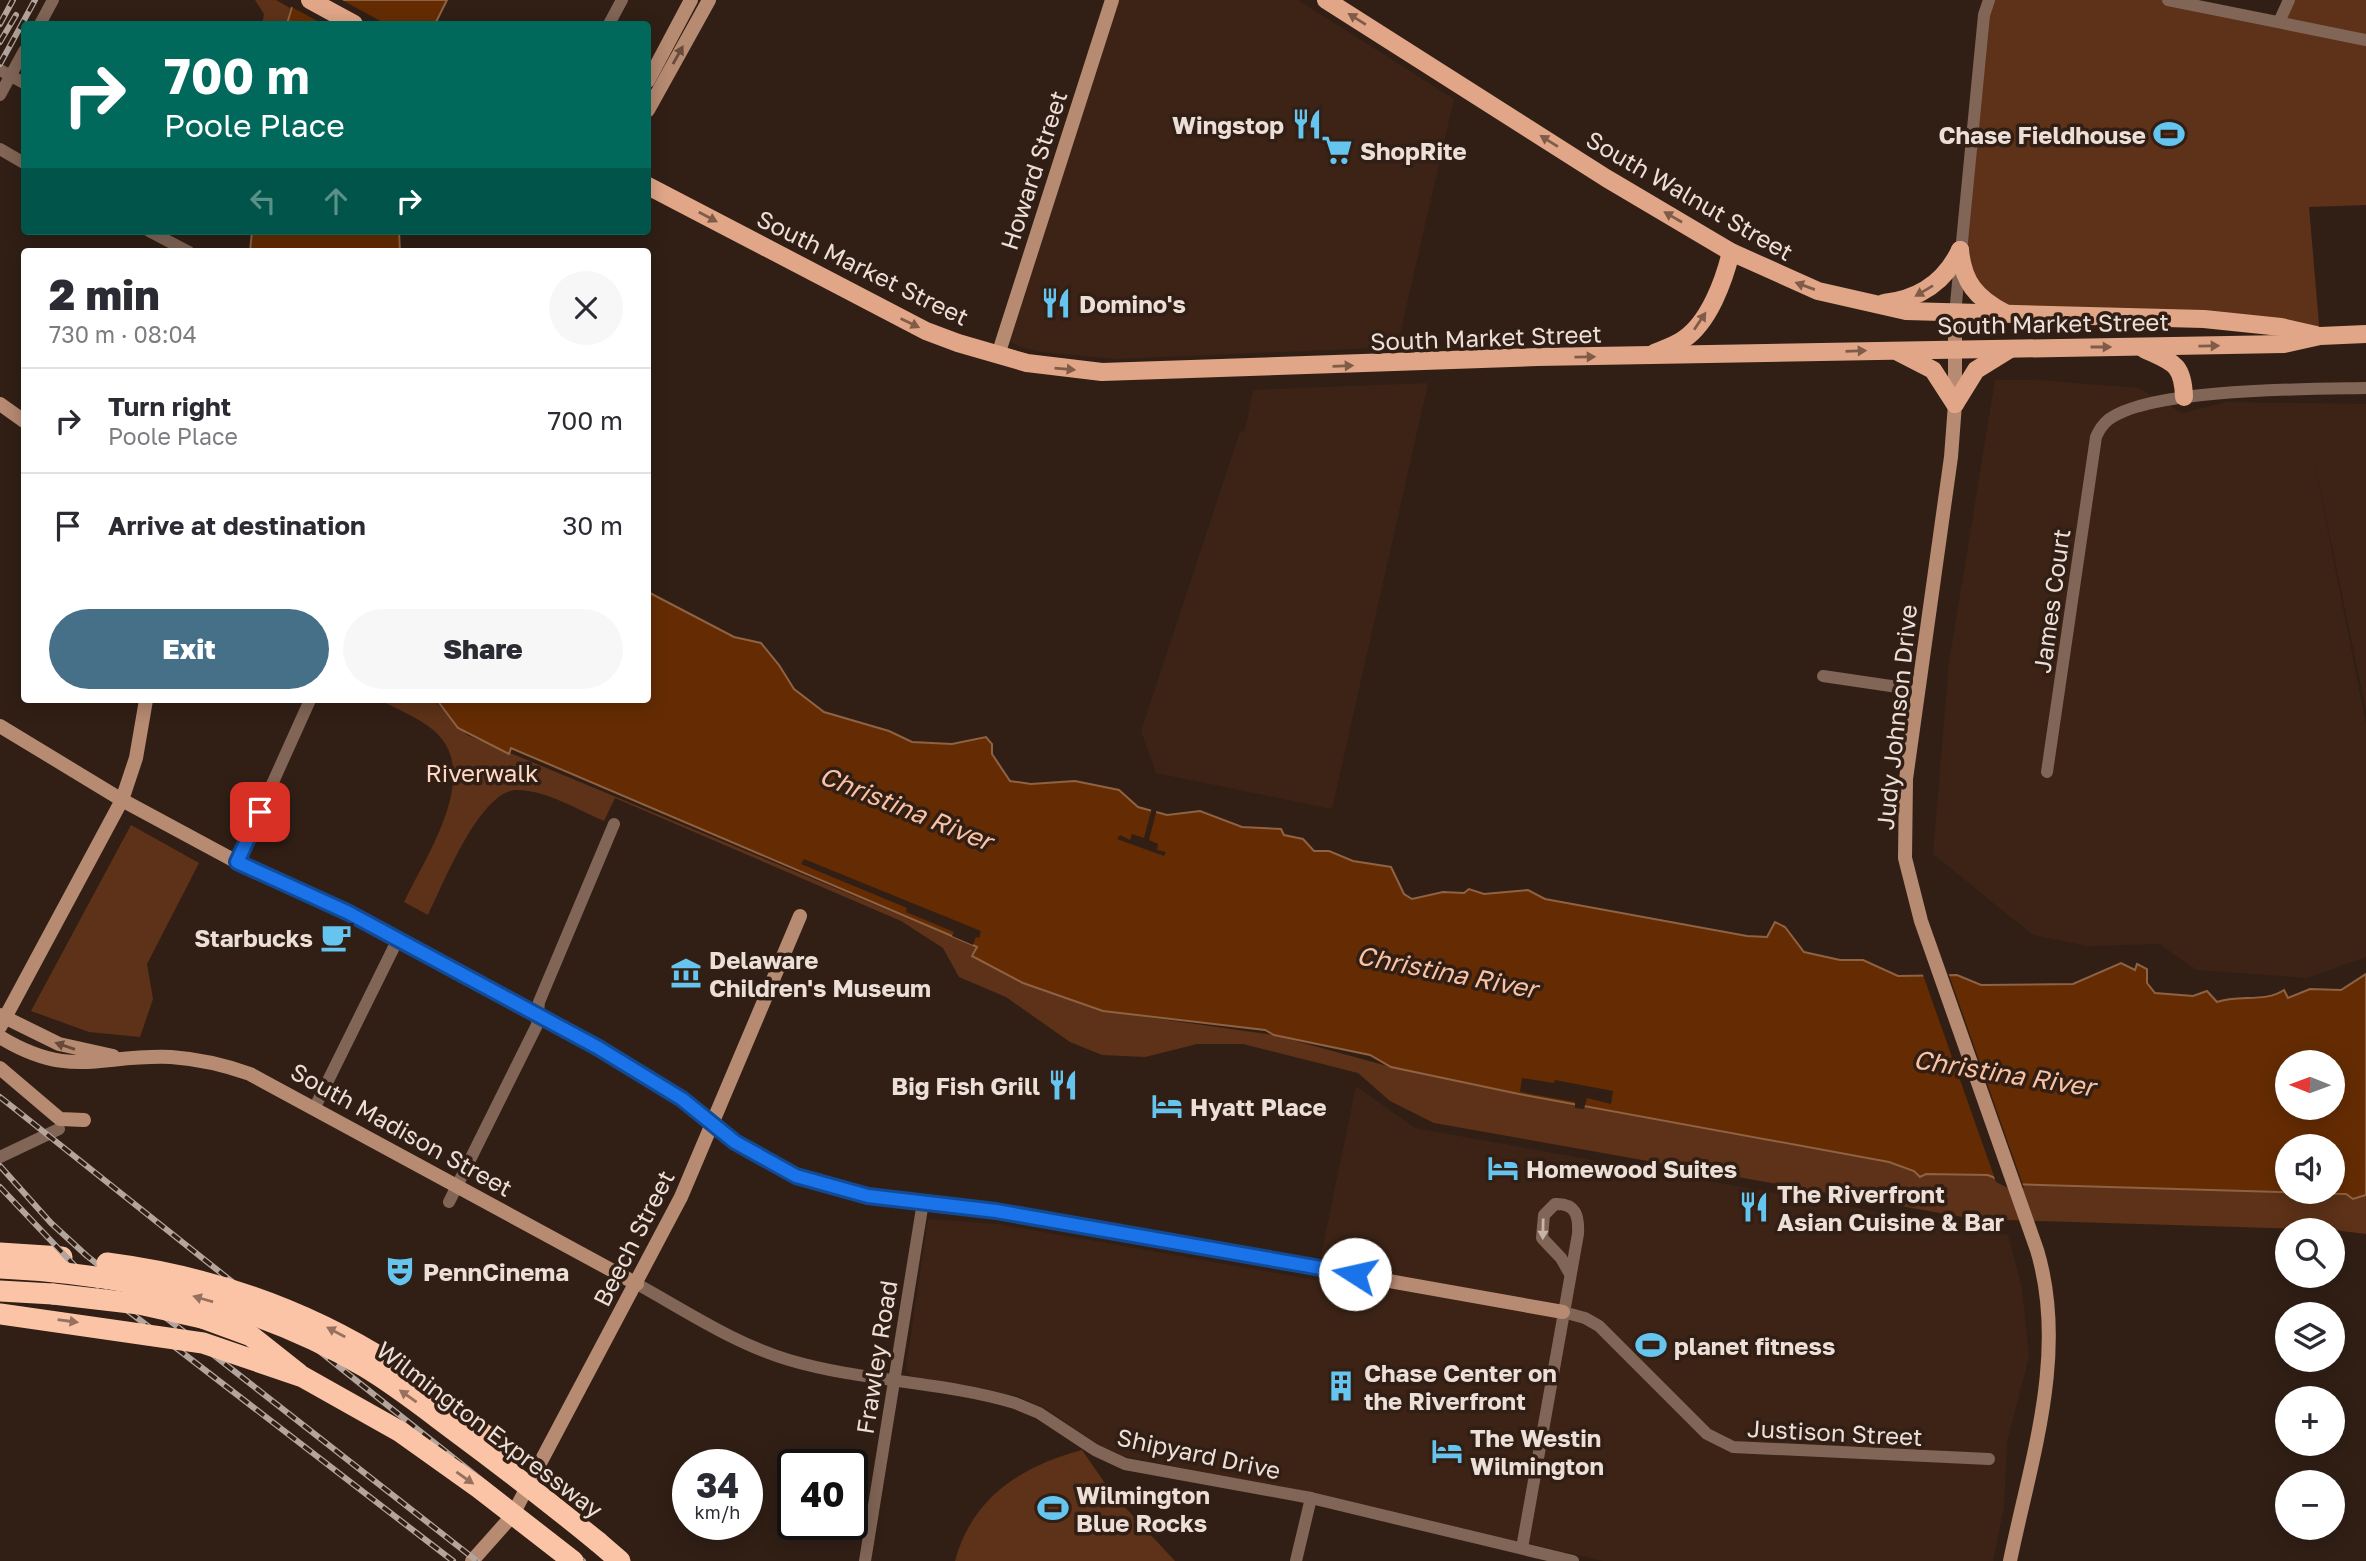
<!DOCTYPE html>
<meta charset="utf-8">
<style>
:root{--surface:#fff;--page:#f7f7f7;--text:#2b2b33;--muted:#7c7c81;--line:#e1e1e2;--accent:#457088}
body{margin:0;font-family:"Golos Text",sans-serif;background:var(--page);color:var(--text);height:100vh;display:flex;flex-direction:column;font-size:26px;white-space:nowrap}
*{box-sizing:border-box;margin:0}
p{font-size:23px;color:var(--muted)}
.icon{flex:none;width:38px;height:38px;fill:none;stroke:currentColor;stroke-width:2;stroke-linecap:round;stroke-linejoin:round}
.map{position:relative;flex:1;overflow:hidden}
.details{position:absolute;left:21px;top:248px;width:630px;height:455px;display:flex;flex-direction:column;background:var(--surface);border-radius:7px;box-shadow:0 4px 18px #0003}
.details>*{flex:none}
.banner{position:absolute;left:21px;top:21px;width:630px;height:214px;border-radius:7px;box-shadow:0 4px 18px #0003;background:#00695c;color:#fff;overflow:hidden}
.needle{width:46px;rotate:271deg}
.fabs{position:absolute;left:2275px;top:1050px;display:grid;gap:14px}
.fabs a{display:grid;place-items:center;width:70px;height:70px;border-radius:50%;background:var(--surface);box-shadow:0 4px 18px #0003;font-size:35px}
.speed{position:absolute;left:672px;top:1449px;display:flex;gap:14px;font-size:35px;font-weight:700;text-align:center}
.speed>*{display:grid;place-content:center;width:91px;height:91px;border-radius:50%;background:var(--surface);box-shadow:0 4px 18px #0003;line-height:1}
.speed small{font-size:18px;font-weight:400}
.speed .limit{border:4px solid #111;border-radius:10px;background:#fff;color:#111}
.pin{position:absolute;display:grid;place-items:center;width:60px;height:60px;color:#fff;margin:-30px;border-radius:14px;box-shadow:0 4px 10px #0006}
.me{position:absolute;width:77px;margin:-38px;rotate:280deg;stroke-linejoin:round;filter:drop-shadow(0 0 5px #0008)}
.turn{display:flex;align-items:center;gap:24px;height:147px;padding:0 28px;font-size:32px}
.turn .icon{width:91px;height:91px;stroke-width:2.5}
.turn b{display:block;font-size:49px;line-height:60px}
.lanes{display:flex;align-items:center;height:66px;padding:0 28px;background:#0003;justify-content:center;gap:35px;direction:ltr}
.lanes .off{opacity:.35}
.round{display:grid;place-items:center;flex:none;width:74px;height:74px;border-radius:37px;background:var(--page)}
.headline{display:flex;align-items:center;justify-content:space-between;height:119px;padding:0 28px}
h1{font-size:42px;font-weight:800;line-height:52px}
.button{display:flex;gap:14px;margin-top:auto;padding:14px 28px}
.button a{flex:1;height:80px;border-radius:42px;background:var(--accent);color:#fff;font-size:28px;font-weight:800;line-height:80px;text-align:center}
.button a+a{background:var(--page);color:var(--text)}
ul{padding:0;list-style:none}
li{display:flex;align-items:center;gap:21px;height:105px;padding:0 28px;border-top:2px solid var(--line)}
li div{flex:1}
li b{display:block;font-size:26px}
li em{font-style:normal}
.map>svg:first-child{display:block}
.built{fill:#3c2316}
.green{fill:#5d3218}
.water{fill:#652c03;stroke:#8e6243;stroke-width:2;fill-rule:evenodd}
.pier{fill:#311f15}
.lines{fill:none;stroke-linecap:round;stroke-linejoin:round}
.street{stroke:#816556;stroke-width:12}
.secondary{stroke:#b78a72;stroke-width:14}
.primary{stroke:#e0a687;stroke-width:18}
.highway{stroke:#fcc4a6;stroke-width:21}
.rail-casing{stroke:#b3a49c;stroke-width:6}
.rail{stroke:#311f15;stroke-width:3.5;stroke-dasharray:10;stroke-linecap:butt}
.highway-bridge{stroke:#fcc4a6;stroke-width:21}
.oneway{fill:#805c48}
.oneway2{fill:#674a3a}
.oneway3{fill:#c7b4aa}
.oneway4{fill:#96725e}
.route-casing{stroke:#114b97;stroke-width:18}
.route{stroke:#1a73e8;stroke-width:12}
.labels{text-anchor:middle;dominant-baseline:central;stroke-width:7;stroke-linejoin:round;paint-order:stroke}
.poi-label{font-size:24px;font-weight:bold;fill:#ecdfd8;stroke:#311f15;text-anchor:start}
.street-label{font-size:24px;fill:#ecdfd8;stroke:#311f15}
.park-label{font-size:24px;fill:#fed8c5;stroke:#311f15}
.water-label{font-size:26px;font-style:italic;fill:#f9c2a4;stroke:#311f15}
</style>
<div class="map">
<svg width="2366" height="1561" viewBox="0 0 2366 1561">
<rect width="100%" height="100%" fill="#311f15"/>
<g class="built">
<path d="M1105,0H1298L1454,99L1397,347L1115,359L1041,352L1020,347L997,334Z"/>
<path d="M1995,380H2038L2139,388L2182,413L2226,402L2366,404V710L2312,451L2366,724V957L2307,978L2197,970L2159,944L2087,946L2033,935L1933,854L1949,663Z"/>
<path d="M1428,383L1332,809L1156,773L1141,731L1240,432L1245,431L1253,390Z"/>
<path d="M1356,1086L1415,1128L2008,1235L2022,1288L2029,1357L2007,1442L2004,1507L1993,1561H1603L1324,1496L1123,1456L1100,1446L1045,1408L1017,1396L911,1376L906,1369L928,1219L997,1224L1316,1280Z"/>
</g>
<g class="green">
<path d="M255,0H276L290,8L287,24H262L264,14Z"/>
<path d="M1989,0H2168L2279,21L2295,0H2366V205L2309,207L2320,336L2226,320L2008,315L1962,271Z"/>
<path d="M380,700H434L467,735L977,947L972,956L1103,1011L1274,1035L1391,1067L1519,1094L1889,1162L1915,1171L1920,1177L1926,1174L1988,1175L2009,1184L2346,1194L2353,1199L2366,1195V1234L2333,1230L1974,1219L1434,1123L1390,1101L1358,1073L1243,1044H1197L1145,1057L1102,1055L1070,1042L1006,997L959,977L943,948L901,921L615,798L604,821C578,810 546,790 517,790C480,790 443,885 428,915L404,902C425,857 485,771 432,729C417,717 397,709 380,700Z"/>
<path d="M131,825L199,863L147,964L153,999L140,1037L89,1032L31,1011Z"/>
<path d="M1082,1450L1111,1492L1175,1561H955C972,1497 1022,1466 1082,1450Z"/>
</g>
<g class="water">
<path d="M294,0H447L435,24H287Z"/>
<path d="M252,231H399L400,252H250Z"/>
<path d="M648,592L734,637L761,643L779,665L794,689L824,712L889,731L912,742L952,744L986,737L992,744V754L1010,781L1031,784L1075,781L1119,790L1138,807L1167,815L1200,811L1242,827L1281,829L1284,835L1303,839L1314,851H1329L1353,861L1391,867L1404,894L1412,899L1443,892L1464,893L1469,889L1484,894L1528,890L1545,899L1747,936L1767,937L1775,922L1785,927L1804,952L1840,960H1863L1898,976L1957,975L1981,985L2073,984L2121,963L2135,970L2137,964L2147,969V983L2155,993L2193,996L2207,991L2217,1002C2239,994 2265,1003 2284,990L2288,998L2310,989L2341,990L2366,974V1195L2353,1199L2346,1194L2009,1184L1988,1175L1926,1174L1920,1177L1914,1171L1889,1162L1519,1094L1391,1067L1370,1055L1274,1035L1265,1030L1103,1011L1023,983L972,956L977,947L973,945L511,748L509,754L458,728L437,700H648ZM2287,1062H2333V1108H2287ZM2287,1146H2333V1192H2287Z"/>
</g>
<g class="pier">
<path d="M290,0H342L386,24H323L288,5Z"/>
<path d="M1152,807L1157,809L1149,840L1158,844L1157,850L1166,852L1164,856L1117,839L1120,835L1130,840L1132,834L1144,838Z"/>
<path d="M804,859L981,931L979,938L976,937L973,945L952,936L954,932L906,912L907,908L801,864Z"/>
<path d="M1922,972H1948L2024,1188H2008L1996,1182Z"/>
<path d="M1522,1078L1554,1083L1555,1080L1613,1091L1611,1104L1587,1098L1584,1109L1575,1108V1102L1520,1092Z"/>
</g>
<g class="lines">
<g class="street">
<path d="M2168,0L2366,40"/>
<path d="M2279,22L2289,0"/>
<path d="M40,24L53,0"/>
<path d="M609,24L622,0"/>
<path d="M0,70L24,83"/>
<path d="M0,95L24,51"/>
<path d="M0,149L24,163"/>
<path d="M149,231L189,252"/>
<path d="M1955,314L1984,15L1989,0"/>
<path d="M1823,676L1918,690"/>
<path d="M2047,772L2096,437C2099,430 2102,425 2108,420C2149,388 2310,389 2366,388"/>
<path d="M237,862L310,700"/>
<path d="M315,1107L398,939"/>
<path d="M0,1157L59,1129"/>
<path d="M449,1202L537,1025L539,1002L614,824"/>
<path d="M637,1284C686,1311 735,1344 789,1360C863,1382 941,1381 1015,1403L1039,1413L1095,1450L1125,1464L1311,1498L1573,1561"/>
<path d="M1563,1312L1585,1318L1599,1326L1707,1434L1733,1447L1989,1459"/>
<path d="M1522,1548L1578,1234C1579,1216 1576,1203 1555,1204L1544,1215L1542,1238L1561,1258L1570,1274"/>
<path d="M865,1561L923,1202"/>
<path d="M1296,1561L1311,1498"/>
</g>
<g class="secondary">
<path d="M648,81L691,0"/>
<path d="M648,110L709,0"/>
<path d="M1955,314V404L1951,457L1906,779L1905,858L1921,921L2037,1250C2068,1353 2031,1459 2010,1561"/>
<path d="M998,355L1112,0"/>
<path d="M0,404L24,421"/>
<path d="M0,726L122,800L237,862L347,912L598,1047L682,1099L735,1142L796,1176L868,1196L996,1211L1563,1312"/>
<path d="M0,1015L59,1044L113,1056"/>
<path d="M0,1027L122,800L136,758L146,700"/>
<path d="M0,1037C71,1080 99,1054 171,1057C198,1059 225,1065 250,1074L637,1284"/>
<path d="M0,1068L60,1119L84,1120"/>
<path d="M472,1561L512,1516L681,1197L800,916"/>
</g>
<g class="primary">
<path d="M310,0L354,24"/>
<path d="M1326,0L1606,178L1731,252L1818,291L1906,311L2204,319L2281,327L2316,335"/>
<path d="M648,186L926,331L958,343L1027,363L1102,372L1537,357L2284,344L2320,336L2366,334"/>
<path d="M1960,250C1963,282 1976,298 2005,313"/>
<path d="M1884,303C1920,299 1945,282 1960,250"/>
<path d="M2144,349C2172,362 2183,363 2184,397"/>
<path d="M1898,352L1933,370L1955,404"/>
<path d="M1654,353C1664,349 1676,345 1684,339C1709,322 1724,281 1731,252"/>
<path d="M1955,404L1976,370L2010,349"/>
</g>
<g class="highway">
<path d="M0,1253L62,1257"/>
<path d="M0,1291L53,1294"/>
<path d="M202,1318L251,1336L299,1374"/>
<path d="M598,1542L620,1561"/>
</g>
<g class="rail-casing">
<g id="rail">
<path d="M0,24L13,0"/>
<path d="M0,42L16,15"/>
<path d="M0,64L35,0"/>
<path d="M0,1097L583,1561"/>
<path d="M0,1166L51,1223L87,1256L477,1561"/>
<path d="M0,1187L75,1266L123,1307L453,1561"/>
</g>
</g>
<use href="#rail" class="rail"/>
<g class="highway-bridge">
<path d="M107,1263C208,1276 305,1309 391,1364C430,1390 465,1420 502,1448"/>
<path d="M0,1268C127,1274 254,1302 365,1367C395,1385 423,1407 451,1428C501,1465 550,1503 598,1542"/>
<path d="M53,1294L139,1304L202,1318"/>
<path d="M0,1314L203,1343L303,1377L399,1431L479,1488L573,1561"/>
</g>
</g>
<defs><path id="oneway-solid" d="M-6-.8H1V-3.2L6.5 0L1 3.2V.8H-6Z" transform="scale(1.75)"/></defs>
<g class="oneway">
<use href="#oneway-solid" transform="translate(1357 19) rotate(-148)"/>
<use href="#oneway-solid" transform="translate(1549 141) rotate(-148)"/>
<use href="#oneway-solid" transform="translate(708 217) rotate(28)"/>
<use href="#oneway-solid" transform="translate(1673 217) rotate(-150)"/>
<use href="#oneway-solid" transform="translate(1805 286) rotate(-160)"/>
<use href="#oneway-solid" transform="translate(1924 291) rotate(149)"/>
<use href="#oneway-solid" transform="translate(1700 321) rotate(-56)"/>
<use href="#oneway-solid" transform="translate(910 323) rotate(26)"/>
<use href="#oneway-solid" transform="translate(2209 346) rotate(-1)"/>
<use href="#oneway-solid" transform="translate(2101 347)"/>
<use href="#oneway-solid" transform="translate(1856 351) rotate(-2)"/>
<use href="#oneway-solid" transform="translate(1585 357) rotate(-1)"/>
<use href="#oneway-solid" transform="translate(1343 366) rotate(-2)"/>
<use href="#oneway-solid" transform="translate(1065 369) rotate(5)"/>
</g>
<g class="oneway2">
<use href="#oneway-solid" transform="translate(678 55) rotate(-61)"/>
<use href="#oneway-solid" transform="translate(65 1046) rotate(-161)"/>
</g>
<use class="oneway3" href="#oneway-solid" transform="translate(1543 1229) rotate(91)"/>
<g class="oneway4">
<use href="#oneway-solid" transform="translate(203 1299) rotate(-164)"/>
<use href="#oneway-solid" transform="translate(68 1321) rotate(8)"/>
<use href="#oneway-solid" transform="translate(336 1332) rotate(-152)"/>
<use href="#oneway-solid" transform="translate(408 1396) rotate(-145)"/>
<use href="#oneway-solid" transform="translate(465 1478) rotate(35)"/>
</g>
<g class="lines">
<g class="route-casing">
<path id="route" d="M260,812L237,862L347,912L597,1047L682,1099L735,1142L796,1176L868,1196L996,1211L1355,1274"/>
</g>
<use href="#route" class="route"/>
</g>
<defs>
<g id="restaurant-bare" transform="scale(2.415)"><path d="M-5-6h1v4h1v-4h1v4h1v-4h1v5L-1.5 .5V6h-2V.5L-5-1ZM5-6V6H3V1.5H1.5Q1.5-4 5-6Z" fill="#65c5ef" stroke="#311f15" stroke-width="2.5" paint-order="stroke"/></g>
<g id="stadium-bare" transform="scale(2.415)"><path d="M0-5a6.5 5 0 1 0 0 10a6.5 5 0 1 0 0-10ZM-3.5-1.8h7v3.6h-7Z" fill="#65c5ef" stroke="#311f15" stroke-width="2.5" paint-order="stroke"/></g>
<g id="supermarket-bare" transform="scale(2.415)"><path d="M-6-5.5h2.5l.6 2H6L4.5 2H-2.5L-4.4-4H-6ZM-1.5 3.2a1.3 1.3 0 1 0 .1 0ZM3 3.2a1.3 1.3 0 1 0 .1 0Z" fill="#65c5ef" stroke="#311f15" stroke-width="2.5" paint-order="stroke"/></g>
<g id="cafe-bare" transform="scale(2.415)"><path d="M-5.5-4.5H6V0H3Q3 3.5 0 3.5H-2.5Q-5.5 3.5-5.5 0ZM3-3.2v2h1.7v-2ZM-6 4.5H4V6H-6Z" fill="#65c5ef" stroke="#311f15" stroke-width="2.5" paint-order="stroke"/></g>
<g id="museum-bare" transform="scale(2.415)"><path d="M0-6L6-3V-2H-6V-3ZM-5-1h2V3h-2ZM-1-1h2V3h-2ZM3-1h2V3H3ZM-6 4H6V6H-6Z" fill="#65c5ef" stroke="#311f15" stroke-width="2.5" paint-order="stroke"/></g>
<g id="hotel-bare" transform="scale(2.415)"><path d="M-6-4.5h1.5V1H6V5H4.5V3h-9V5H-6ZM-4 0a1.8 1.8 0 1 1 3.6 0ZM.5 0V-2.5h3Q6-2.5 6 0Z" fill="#65c5ef" stroke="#311f15" stroke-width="2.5" paint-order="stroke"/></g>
<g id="theatre-bare" transform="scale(2.415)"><path d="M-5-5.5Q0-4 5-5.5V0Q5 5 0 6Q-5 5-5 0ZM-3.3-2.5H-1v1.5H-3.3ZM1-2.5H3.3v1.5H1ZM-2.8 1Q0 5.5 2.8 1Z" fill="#65c5ef" stroke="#311f15" stroke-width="2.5" paint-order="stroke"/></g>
<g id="building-bare" transform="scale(2.415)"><path d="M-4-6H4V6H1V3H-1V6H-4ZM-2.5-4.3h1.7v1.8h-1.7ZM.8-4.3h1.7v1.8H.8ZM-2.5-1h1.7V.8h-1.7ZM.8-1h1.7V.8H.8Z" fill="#65c5ef" stroke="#311f15" stroke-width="2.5" paint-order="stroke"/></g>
</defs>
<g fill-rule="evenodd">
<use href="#restaurant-bare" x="1307" y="124"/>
<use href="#stadium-bare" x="2169" y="134"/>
<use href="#supermarket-bare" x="1337" y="150"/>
<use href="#restaurant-bare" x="1056" y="303"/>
<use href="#cafe-bare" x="336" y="937"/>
<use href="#museum-bare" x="686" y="973"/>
<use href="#restaurant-bare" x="1063" y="1085"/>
<use href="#hotel-bare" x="1167" y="1106"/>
<use href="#hotel-bare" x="1503" y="1168"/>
<use href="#restaurant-bare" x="1754" y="1207"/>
<use href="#theatre-bare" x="400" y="1271"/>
<use href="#stadium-bare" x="1651" y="1345"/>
<use href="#building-bare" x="1341" y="1386"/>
<use href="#hotel-bare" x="1447" y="1451"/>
<use href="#stadium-bare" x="1053" y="1508"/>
</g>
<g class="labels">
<g class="poi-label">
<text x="1284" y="124" text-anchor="end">Wingstop</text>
<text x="2146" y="134" text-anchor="end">Chase Fieldhouse</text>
<text x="1360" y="150">ShopRite</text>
<text x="1079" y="303">Domino's</text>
<text x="313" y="937" text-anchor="end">Starbucks</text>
<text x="709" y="959">Delaware<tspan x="709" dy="28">Children's Museum</tspan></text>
<text x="1040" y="1085" text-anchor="end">Big Fish Grill</text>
<text x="1190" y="1106">Hyatt Place</text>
<text x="1526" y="1168">Homewood Suites</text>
<text x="1777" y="1193">The Riverfront<tspan x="1777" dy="28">Asian Cuisine &amp; Bar</tspan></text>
<text x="423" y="1271">PennCinema</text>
<text x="1674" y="1345">planet fitness</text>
<text x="1364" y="1372">Chase Center on<tspan x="1364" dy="28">the Riverfront</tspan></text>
<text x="1470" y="1437">The Westin<tspan x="1470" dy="28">Wilmington</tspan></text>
<text x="1076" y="1494">Wilmington<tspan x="1076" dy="28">Blue Rocks</tspan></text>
</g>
<g class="street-label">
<text transform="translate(1033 170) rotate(-72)">Howard Street</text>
<text transform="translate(1690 195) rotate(30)">South Walnut Street</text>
<text transform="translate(863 267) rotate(26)">South Market Street</text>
<text transform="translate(2053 323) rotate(-1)">South Market Street</text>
<text transform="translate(1486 337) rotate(-2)">South Market Street</text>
<text transform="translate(2051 601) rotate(-82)">James Court</text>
<text transform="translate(1896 717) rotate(-84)">Judy Johnson Drive</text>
<text transform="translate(402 1129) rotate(29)">South Madison Street</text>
<text transform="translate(633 1238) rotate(-63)">Beech Street</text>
<text transform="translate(876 1357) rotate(-81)">Frawley Road</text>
<text transform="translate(490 1429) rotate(37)">Wilmington Expressway</text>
<text transform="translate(1835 1432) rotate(3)">Justison Street</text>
<text transform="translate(1199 1453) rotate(12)">Shipyard Drive</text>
</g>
<g class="park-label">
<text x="482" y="772">Riverwalk</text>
</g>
<g class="water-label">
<text transform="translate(906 808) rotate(22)">Christina River</text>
<text transform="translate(1447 972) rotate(11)">Christina River</text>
<text transform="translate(2004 1073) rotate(9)">Christina River</text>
</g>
</g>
</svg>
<div class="fabs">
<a><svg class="needle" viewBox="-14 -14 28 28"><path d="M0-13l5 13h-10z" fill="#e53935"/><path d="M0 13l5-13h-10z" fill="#7c7c81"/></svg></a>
<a><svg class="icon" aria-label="sound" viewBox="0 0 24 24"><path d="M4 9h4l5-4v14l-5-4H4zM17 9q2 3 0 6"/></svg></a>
<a><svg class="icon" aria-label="search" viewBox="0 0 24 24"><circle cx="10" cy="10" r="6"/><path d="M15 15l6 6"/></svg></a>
<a><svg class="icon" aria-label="layers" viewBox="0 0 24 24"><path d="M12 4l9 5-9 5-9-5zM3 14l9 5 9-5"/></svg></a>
<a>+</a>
<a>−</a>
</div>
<div class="speed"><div>34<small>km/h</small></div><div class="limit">40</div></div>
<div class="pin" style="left:260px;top:812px;background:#d93025"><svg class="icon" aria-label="arrive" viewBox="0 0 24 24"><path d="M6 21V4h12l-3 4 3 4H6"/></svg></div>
<svg class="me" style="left:1355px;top:1274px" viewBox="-20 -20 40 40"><circle r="19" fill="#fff"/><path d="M0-13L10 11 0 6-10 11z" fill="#1a73e8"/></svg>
<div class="banner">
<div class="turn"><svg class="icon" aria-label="right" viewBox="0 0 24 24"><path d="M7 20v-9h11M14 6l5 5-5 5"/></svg><div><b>700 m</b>Poole Place</div></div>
<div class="lanes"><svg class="icon off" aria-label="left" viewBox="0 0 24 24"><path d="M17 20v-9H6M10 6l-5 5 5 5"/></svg><svg class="icon off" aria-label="ahead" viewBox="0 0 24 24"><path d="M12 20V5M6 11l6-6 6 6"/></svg><svg class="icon" aria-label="right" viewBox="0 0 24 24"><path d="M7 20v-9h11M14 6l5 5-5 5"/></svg></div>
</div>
<section class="details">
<div class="headline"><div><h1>2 min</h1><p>730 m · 08:04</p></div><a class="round"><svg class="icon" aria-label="close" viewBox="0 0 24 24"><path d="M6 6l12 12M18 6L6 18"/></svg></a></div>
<ul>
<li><svg class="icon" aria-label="right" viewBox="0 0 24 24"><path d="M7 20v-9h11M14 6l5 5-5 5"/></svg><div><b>Turn right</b><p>Poole Place</p></div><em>700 m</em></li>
<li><svg class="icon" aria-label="arrive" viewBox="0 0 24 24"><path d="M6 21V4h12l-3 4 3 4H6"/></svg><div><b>Arrive at destination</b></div><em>30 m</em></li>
</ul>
<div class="button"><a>Exit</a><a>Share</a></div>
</section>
</div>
